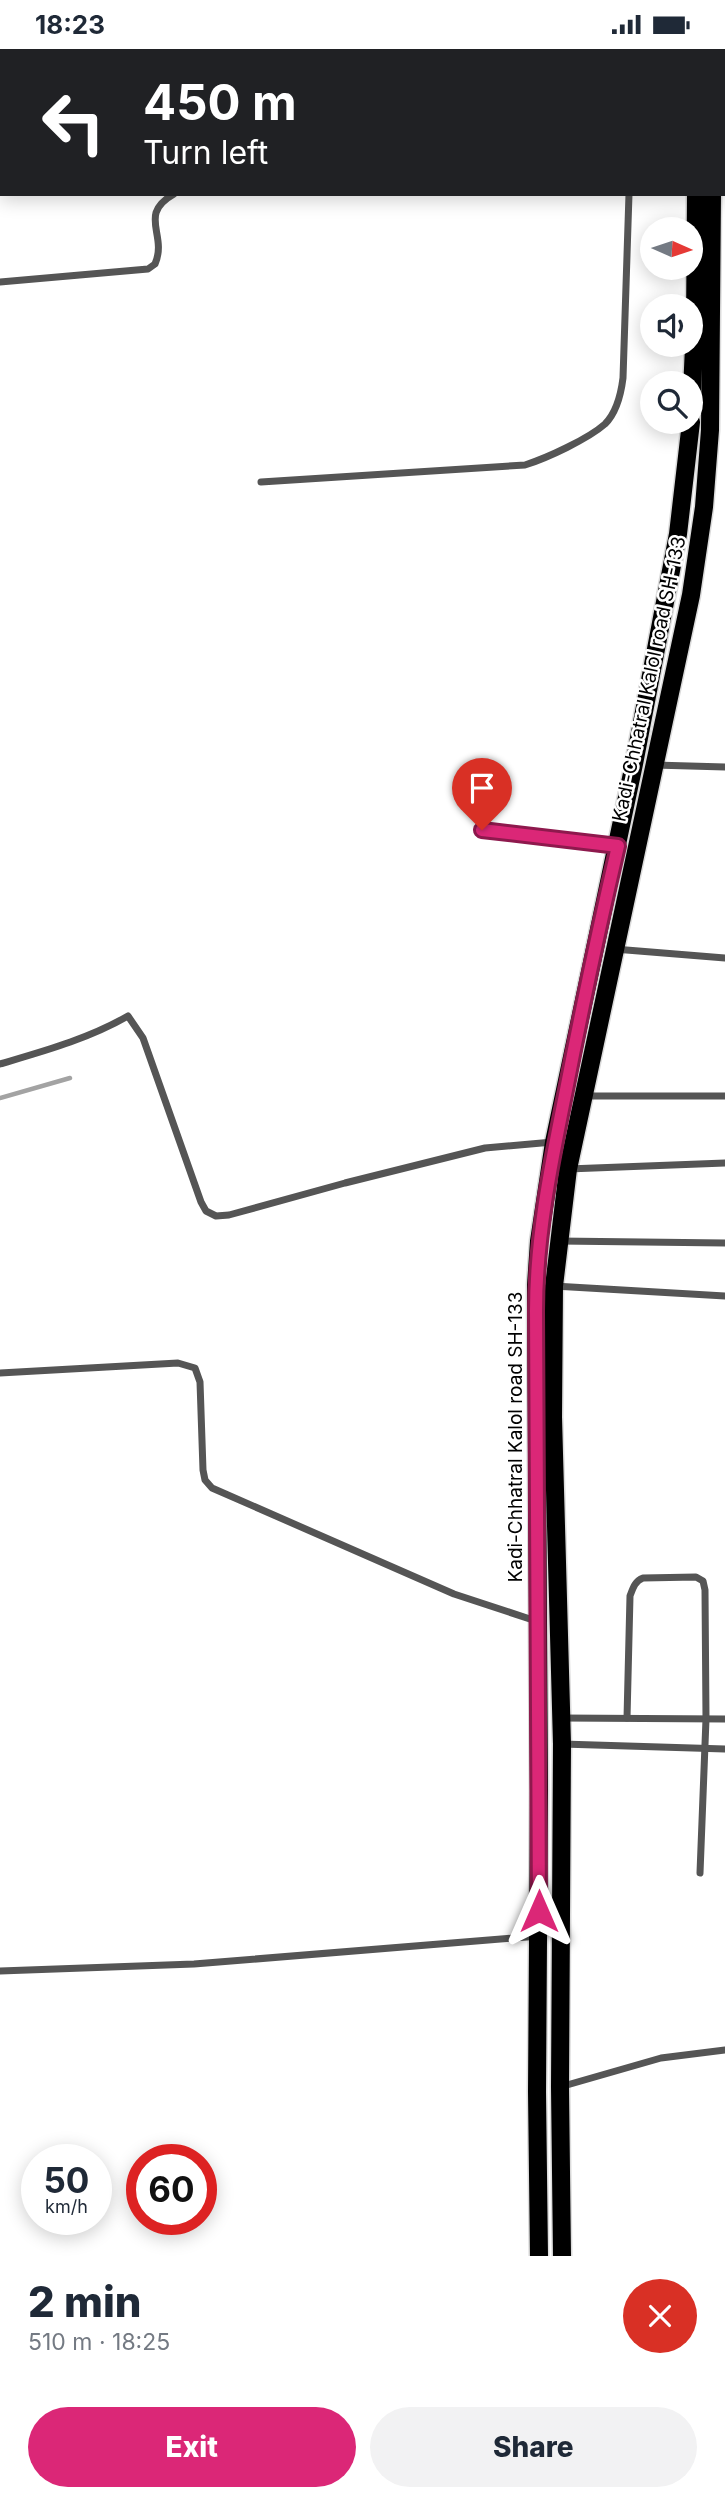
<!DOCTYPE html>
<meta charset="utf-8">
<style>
:root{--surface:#fff;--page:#f2f2f3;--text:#1f2937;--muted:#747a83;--accent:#db2777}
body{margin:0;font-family:Inter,sans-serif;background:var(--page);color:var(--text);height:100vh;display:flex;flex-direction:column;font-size:26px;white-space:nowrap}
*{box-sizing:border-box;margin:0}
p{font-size:23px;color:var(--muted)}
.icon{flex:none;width:38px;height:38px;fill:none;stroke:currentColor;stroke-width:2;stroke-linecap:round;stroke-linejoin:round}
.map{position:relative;height:2207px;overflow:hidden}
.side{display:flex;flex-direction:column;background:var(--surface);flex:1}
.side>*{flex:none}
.top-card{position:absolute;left:0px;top:0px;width:726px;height:147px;box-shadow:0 4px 18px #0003;background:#202124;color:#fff;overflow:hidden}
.needle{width:46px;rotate:93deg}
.tools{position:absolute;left:640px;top:168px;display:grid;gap:14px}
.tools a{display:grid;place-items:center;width:63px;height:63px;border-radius:50%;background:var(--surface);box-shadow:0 4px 18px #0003;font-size:35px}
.speed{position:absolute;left:21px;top:2095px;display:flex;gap:14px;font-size:35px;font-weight:700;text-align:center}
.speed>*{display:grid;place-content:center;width:91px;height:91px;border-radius:50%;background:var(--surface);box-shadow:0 4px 18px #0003;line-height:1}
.speed small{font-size:18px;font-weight:400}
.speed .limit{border:10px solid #d22;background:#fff;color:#111}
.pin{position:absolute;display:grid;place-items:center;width:60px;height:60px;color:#fff;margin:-72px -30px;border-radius:50% 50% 50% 0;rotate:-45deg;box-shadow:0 0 7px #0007}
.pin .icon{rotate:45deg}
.me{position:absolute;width:77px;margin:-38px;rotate:0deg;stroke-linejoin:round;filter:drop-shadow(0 0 5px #0008)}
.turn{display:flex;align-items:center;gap:24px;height:147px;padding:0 28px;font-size:32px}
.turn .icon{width:91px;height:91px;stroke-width:2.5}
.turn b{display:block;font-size:49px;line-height:60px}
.round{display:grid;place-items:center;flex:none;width:74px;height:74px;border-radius:37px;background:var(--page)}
.summary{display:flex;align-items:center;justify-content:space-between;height:119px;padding:0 28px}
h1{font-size:42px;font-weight:800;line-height:52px}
.primary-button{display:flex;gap:14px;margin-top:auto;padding:14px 28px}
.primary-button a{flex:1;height:80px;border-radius:42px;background:var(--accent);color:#fff;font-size:28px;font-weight:800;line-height:80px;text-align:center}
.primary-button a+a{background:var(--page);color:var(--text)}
.status{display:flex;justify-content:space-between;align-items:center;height:49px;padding:0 35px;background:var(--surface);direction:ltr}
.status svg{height:19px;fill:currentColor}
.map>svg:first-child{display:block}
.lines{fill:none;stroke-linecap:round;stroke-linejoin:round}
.stream{stroke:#a3a3a3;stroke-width:4.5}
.primary-casing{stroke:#dbdbdb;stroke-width:21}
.lane{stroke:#555;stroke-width:7}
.primary{stroke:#000;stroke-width:18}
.route-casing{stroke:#8e194d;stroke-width:18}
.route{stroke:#db2777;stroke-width:12}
.labels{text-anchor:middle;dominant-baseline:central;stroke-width:5;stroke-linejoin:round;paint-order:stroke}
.street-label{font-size:19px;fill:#000;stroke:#fff}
</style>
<div class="status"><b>18:23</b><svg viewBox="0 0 49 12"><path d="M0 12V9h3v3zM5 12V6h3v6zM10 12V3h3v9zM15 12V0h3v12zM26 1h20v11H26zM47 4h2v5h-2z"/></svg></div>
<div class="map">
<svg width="725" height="2207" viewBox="0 0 725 2207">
<rect width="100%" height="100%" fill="#fff"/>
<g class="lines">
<path class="stream" d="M0,1049L70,1029"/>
<g class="primary-casing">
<g id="primary">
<path d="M696,2V0"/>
<path d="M713,2V0"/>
<path d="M691,363L695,276L696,145"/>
<path d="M539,2207L537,2043L539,1741L536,1236L539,1192L554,1093L634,715L678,485L691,373"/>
<path d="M562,2207L560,2038L562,1695L553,1368L554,1237L568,1120L691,546L704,458L710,381L712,145"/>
</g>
</g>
<g class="lane">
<path d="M60,2L74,0"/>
<path d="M634,2V0"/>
<path d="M0,9H2"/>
<path d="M0,233L148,220L155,215C168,185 137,166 174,145"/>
<path d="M261,433L525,416C547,409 588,390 605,375C617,363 621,345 623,329L629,145"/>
<path d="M654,716L725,718"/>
<path d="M482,781L617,797"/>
<path d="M614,900L725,909"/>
<path d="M0,1015C44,1002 88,990 128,967L143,989L201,1153L206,1162L216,1167L229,1166L345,1134L485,1099L553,1093"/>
<path d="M584,1047H725"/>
<path d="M568,1120L725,1114"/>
<path d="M559,1192L725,1194"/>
<path d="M554,1237L725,1247"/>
<path d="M0,1324L178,1314L195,1319L200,1333L203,1421L205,1431L212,1439L454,1545L536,1572"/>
<path d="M561,1669L725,1670"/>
<path d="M627,1669L630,1547C633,1539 635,1532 643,1529L696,1528L703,1532L705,1541L706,1670L700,1824"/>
<path d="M562,1695L725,1700"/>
<path d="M0,1922L194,1915L539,1887"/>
<path d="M560,2038L661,2009L725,2001"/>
</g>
<use href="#primary" class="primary"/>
</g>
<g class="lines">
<g class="route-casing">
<path id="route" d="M482,781L618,797C599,878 582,959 566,1041C551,1115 536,1187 536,1262L539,1862"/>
</g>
<use href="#route" class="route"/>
</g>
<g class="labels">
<g class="street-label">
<text transform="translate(649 630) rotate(-78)">Kadi-Chhatral Kalol road SH-133</text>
<text transform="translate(515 1388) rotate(-90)">Kadi-Chhatral Kalol road SH-133</text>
</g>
</g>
</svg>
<div class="tools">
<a><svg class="needle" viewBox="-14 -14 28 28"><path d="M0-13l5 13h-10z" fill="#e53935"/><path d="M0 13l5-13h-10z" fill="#747a83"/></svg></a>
<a><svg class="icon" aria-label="sound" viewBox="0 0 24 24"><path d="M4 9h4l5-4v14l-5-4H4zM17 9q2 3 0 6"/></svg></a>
<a><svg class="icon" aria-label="search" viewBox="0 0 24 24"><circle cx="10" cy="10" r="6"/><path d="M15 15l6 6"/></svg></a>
</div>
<div class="speed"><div>50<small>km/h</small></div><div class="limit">60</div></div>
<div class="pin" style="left:482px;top:781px;background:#d93025"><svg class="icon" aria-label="arrive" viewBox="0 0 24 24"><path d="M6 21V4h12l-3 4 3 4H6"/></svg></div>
<svg class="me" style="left:539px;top:1862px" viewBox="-20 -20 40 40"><path d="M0-17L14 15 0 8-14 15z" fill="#db2777" stroke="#fff" stroke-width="4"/></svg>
<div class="top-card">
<div class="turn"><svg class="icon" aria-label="left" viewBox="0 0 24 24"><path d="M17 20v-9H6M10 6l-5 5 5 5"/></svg><div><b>450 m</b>Turn left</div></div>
</div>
</div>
<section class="side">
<div class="summary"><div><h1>2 min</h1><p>510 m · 18:25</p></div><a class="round" style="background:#d93025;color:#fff"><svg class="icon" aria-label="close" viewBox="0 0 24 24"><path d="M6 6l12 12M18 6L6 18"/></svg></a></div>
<div class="primary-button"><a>Exit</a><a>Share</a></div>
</section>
